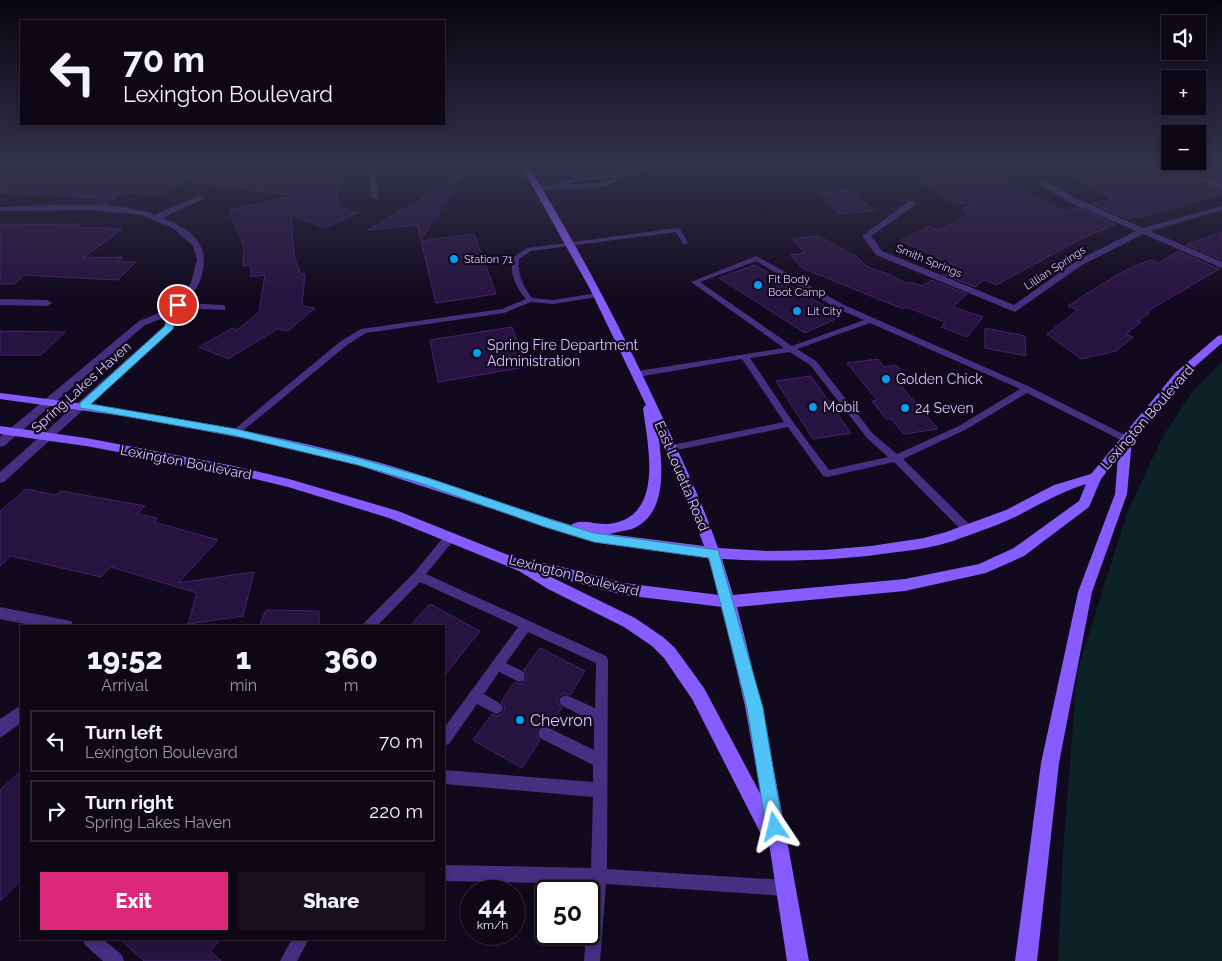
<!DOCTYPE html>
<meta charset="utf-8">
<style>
:root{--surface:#0d0716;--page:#16101f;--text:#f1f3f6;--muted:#9a99a1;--line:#2d2835;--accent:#db2777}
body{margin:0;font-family:Raleway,sans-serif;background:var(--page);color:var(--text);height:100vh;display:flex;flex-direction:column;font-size:19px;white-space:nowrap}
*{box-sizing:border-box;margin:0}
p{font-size:16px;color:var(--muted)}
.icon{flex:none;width:28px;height:28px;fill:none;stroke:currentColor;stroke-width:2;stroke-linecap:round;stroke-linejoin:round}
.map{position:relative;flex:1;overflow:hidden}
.details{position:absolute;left:20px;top:625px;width:425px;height:315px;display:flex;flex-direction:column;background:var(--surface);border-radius:0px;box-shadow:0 2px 8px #0003,0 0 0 1px var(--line)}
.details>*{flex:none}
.top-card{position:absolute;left:20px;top:20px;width:425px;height:105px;border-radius:0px;box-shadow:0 2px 8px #0003,0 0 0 1px var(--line);background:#0d0716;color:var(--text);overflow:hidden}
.buttons{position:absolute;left:1161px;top:15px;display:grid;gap:10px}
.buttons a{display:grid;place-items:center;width:45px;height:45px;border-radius:0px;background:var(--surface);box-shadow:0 2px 8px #0003,0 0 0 1px var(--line);font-size:25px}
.speed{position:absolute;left:460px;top:880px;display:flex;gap:10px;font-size:25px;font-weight:700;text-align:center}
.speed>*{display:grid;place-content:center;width:65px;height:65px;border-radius:50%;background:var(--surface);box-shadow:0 2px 8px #0003,0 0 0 1px var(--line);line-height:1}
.speed small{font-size:12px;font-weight:400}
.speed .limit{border:2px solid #111;border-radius:8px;background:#fff;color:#111}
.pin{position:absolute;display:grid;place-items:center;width:42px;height:42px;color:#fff;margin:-21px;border:2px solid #fff;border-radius:50%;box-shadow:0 1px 5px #0007}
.me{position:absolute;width:55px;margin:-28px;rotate:350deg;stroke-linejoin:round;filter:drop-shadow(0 0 4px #0008)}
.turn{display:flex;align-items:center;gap:18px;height:105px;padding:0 20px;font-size:22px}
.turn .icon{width:65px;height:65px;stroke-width:2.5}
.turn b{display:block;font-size:35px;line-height:42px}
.eta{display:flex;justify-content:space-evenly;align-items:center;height:85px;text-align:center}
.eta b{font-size:30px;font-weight:800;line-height:35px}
.primary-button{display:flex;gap:10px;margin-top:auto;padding:10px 20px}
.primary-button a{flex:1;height:58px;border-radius:0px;background:var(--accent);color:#fff;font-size:20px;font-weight:800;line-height:58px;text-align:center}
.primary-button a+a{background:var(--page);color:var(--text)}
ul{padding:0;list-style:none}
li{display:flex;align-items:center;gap:15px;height:62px;margin:0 10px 8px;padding:0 10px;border:2px solid var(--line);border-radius:0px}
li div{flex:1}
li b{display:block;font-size:19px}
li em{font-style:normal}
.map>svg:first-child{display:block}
.green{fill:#0c2227}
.building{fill:#271340;stroke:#44236e}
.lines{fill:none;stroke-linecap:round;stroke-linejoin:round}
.service{fill:#462f81;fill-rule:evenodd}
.minor{fill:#462f81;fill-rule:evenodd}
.secondary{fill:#875cff;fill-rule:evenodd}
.route{fill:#4fc3f7;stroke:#337fa1}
.poi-dot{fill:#009ff0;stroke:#11091d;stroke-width:2}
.labels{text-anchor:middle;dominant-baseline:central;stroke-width:4.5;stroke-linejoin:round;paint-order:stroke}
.far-poi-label{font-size:11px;fill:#dac5ff;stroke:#11091d;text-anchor:start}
.far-street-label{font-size:11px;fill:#dac5ff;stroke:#11091d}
.poi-label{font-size:14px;fill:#dac5ff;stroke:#11091d;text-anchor:start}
.street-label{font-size:14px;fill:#dac5ff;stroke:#11091d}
.near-poi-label{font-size:16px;fill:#dac5ff;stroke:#11091d;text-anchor:start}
</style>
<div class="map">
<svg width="1222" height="961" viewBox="0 0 1222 961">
<rect width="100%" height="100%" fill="#11091d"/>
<path class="green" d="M1222,362V961H1058L1063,852L1077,672L1127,513L1162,438L1192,392Z"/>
<g class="building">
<path d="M45,164H340V173L342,172L337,194L340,207L357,213L325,228L291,215L294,257L301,274H305L302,306L315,308L288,331L277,329L228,359L199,347L232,328L237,330L259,312L265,275L251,277V265L243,266L244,247L229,210L294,196L183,180L163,195L125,193L118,195L107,204L97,203L98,198L0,193V170L27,174Z"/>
<path d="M1054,164H1165L1166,167L1222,192V194L1137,218L1133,217L1128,219L1093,204L1112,199Z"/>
<path d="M1222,165V183L1186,167Z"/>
<path d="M994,172L1020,192L1024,191L1043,202H1049L1064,212L1078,208L1116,224L1079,240L996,285L984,280L975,287L942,274L955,265L900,241L929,226L939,230L969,214L962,209L976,202L955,204L921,180L957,176L956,174Z"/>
<path d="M462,175L421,240L417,225L368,230Z"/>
<path d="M850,190L874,211L839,214L818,194Z"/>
<path d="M81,224L77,227L122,229L83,258L123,257L118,262H136L118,280L24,275L14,284H0V225Z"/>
<path d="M1222,232V260L1187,245L1190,243Z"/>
<path d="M474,234L496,294L436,303L421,241Z"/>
<path d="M818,236L856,256L866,266L890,275L908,284L909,282L922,286L932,280L967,294L953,307L983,317L967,337L941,327L945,322L906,307L903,309L802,268L790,255L805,253L792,239Z"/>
<path d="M1178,251L1219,269L1146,312L1149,313L1137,321L1141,322L1126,334L1133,337L1116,351L1081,359L1047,334L1078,310L1068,306L1086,294L1124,271L1151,260L1158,264Z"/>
<path d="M755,265L842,316L805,333L719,278Z"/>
<path d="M512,327L526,367L438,382L430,340Z"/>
<path d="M985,328L1025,336L1026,356L985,348Z"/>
<path d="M0,331L65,332L41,355H0Z"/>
<path d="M878,359L884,367L896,365L913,384L901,386L938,429L904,434L891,419H886L872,401L877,400L847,363Z"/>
<path d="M811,376L851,433L813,439L776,381Z"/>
<path d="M26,489L56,495L61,491L145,506L137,514L157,518L154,522L218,540L178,583L254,572L243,616L188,624L197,593L111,567L101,577L11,556L0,566V511Z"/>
<path d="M430,604L480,631L444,676V626H410Z"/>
<path d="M266,610L319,611V626H259Z"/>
<path d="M540,648L585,671L570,695L565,693L559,696L557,702L562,707L549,726L544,724L538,727L536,734L540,740L522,768L473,740L492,714L497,716L503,713L505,707L501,702L515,682L520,684L526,680L527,676L524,670Z"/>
<path d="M21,771V880L0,901V790Z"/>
<path d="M120,939H221L210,951L221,961H144Z"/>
</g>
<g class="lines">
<g class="service">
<path d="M655,164H664L625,177L581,180L565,185L599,183L615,178L618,180C599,193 561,188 538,190L535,188L538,186L557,185L564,181L581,177L625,173Z"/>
<path d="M678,228L681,230L688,243L687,244H683L676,232L531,251L519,259C517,274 523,286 532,298L553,300L597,293L601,295L597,297L553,304L531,302L504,313L366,333L347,345L239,434H233L231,432L341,341L361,329L502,309L526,299C516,287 508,272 514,257L527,248Z"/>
<path d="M756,256L844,305L1030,387L1129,437L1131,439L1129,441H1123L1027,393L965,430L903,459L971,526L972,529L971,532H963L894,462L827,477L823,476L788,427L672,451L669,450L667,448L669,446L672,445L784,422L742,359L638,377L634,374L638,371L784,348L691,282ZM756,261L838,309L864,320L792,346L700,282ZM870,323L1020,389L959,426L897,454L873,434L816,361L797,349ZM790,352L810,365L867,438L888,457L829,470L793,422L750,358Z"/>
<path d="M450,533L454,534L455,537L454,540L426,574L606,656L608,660L607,869L785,880L791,882L793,888L791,894L785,896L606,884L600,961H584L586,934H589L590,884L444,881V865L591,868L593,797L444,784V770L593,782V765L540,738L538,733L540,728L545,726L594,750V722L561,705L559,701L561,697L566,695L595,708L596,663L528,632L506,663L524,672L525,676L524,680L519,682L499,672L484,694L501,704L503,708L501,712L496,714L477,704L449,744L444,746V728L518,627L420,582L377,626H363L365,622L414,573L446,534Z"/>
<path d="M83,939H103L122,955L124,961H103L85,945Z"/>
<path d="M292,939H309L297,961H280Z"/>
</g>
<g class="minor">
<path d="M367,164H373L379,200L372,198Z"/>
<path d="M1174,164L1222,185V190L1167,165Z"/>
<path d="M1039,180H1045L1075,198L1143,228L1222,206V210L1150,231L1222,262V268L1143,234L1082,265L1015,312L876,255L862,236L909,201H915V205L871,236L882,251L1014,305L1076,261L1136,231L1069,202L1039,184Z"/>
<path d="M198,196L205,198L162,218C186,227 209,241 203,270C202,274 201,280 198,285C195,291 188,297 184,303L222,305L225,306V310L179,308L177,311L172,329L4,482L0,483V472L164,326L166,317L145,325L4,446L0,447V437L139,321L169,309L191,283L197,259L193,246L173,228L141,215L92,210L0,211V207C46,206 113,199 155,215Z"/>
<path d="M0,299L47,300L52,303L47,306L0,305Z"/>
<path d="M0,607L66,620L71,621L74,626H35L0,619Z"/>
<path d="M21,705V723L0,738V719Z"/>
</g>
<path class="secondary" d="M520,164H527C580,249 626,338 668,429C686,468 704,507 718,548L767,551L824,550L871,546L924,538L946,532L1006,510L1054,485L1091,474L1176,372L1218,336L1222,335V343L1184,376L1132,440L1127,494L1092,592L1059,763L1037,961H1015L1041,763L1078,592L1115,494L1118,457L1101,479L1089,507L1024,556L986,573L905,591L737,607C768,724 787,842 809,961H787L769,843L765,842L692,699L664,658L652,646L624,627L548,589L519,571L389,518L288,487L234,474L86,446L0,434V426L86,438L234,466L289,479L398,511L523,561L550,564L624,583L719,595L708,558L594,542L357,465L270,443L130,417L0,399V393C121,408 240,426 358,457C430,475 500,504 571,525C580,518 597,525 608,524C665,518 648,447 643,408L646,405L590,289ZM658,432L688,503L704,546L609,534C616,532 625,531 632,529C669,514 662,463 658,432ZM1086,484L1079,501L1014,548L979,564L905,579L733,595L722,559C781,562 839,561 897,552C916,550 935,547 953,541C974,533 997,526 1017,516C1040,504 1061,492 1086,484ZM547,575L624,595L722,607L745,706L761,795L704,688L675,648L663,637L635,618Z"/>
</g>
<linearGradient id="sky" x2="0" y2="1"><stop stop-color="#090510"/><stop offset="0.55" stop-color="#32324c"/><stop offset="1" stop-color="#32324c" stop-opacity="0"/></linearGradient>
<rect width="1222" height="299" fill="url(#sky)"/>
<path class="route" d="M174,304L182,305L176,312L173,329L91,404L236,429L358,458L428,478L552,520L594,533L718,550L763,708L783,827L781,833L775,836L769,833L766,827L747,708L709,558L594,542L545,527L420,483L358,465L236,436L80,408V403L165,326L167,311Z"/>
<g class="poi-dot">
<circle cx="454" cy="259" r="5"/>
<circle cx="758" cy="285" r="5"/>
<circle cx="797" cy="311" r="5"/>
<circle cx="477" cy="353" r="5"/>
<circle cx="886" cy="379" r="5"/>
<circle cx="813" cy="407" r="5"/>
<circle cx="905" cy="408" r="5"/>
<circle cx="520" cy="720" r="5"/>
</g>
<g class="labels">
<g class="far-poi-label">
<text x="464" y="259">Station 71</text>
<text x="768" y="279">Fit Body<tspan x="768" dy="13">Boot Camp</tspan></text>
<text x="807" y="311">Lit City</text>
</g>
<g class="far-street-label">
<text transform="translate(929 261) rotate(22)">Smith Springs</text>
<text transform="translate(1055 268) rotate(-33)">Lillian Springs</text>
</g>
<g class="poi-label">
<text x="487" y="345">Spring Fire Department<tspan x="487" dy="16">Administration</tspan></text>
<text x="896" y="379">Golden Chick</text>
<text x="823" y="407">Mobil</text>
<text x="915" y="408">24 Seven</text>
</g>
<g class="street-label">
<text transform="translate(81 387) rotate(-42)">Spring Lakes Haven</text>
<text transform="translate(1147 417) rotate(-49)">Lexington Boulevard</text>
<text transform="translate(186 462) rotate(11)">Lexington Boulevard</text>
<text transform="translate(682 476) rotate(67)">East Louetta Road</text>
<text transform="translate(574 575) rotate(14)">Lexington Boulevard</text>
</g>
<g class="near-poi-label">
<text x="530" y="720">Chevron</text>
</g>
</g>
</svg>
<div class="buttons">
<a><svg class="icon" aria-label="sound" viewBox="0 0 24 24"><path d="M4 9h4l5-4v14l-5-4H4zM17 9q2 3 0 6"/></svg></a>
<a>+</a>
<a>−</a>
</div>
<div class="speed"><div>44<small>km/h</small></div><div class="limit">50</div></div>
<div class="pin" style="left:178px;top:305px;background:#d93025"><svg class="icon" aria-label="arrive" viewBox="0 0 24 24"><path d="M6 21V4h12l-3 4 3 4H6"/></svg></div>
<svg class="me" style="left:775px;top:827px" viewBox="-20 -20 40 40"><path d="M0-17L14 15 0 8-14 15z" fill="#4fc3f7" stroke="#fff" stroke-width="4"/></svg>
<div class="top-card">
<div class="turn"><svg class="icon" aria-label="left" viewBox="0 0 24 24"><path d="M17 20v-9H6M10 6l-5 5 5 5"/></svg><div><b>70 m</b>Lexington Boulevard</div></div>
</div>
<section class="details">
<div class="eta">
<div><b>19:52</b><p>Arrival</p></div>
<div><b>1</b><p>min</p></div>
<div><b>360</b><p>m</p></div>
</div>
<ul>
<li><svg class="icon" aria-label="left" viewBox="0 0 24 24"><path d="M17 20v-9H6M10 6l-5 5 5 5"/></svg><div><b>Turn left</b><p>Lexington Boulevard</p></div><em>70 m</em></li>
<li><svg class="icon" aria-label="right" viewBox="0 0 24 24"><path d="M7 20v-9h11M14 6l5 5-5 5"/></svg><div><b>Turn right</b><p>Spring Lakes Haven</p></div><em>220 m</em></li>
</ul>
<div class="primary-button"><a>Exit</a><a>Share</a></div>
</section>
</div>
